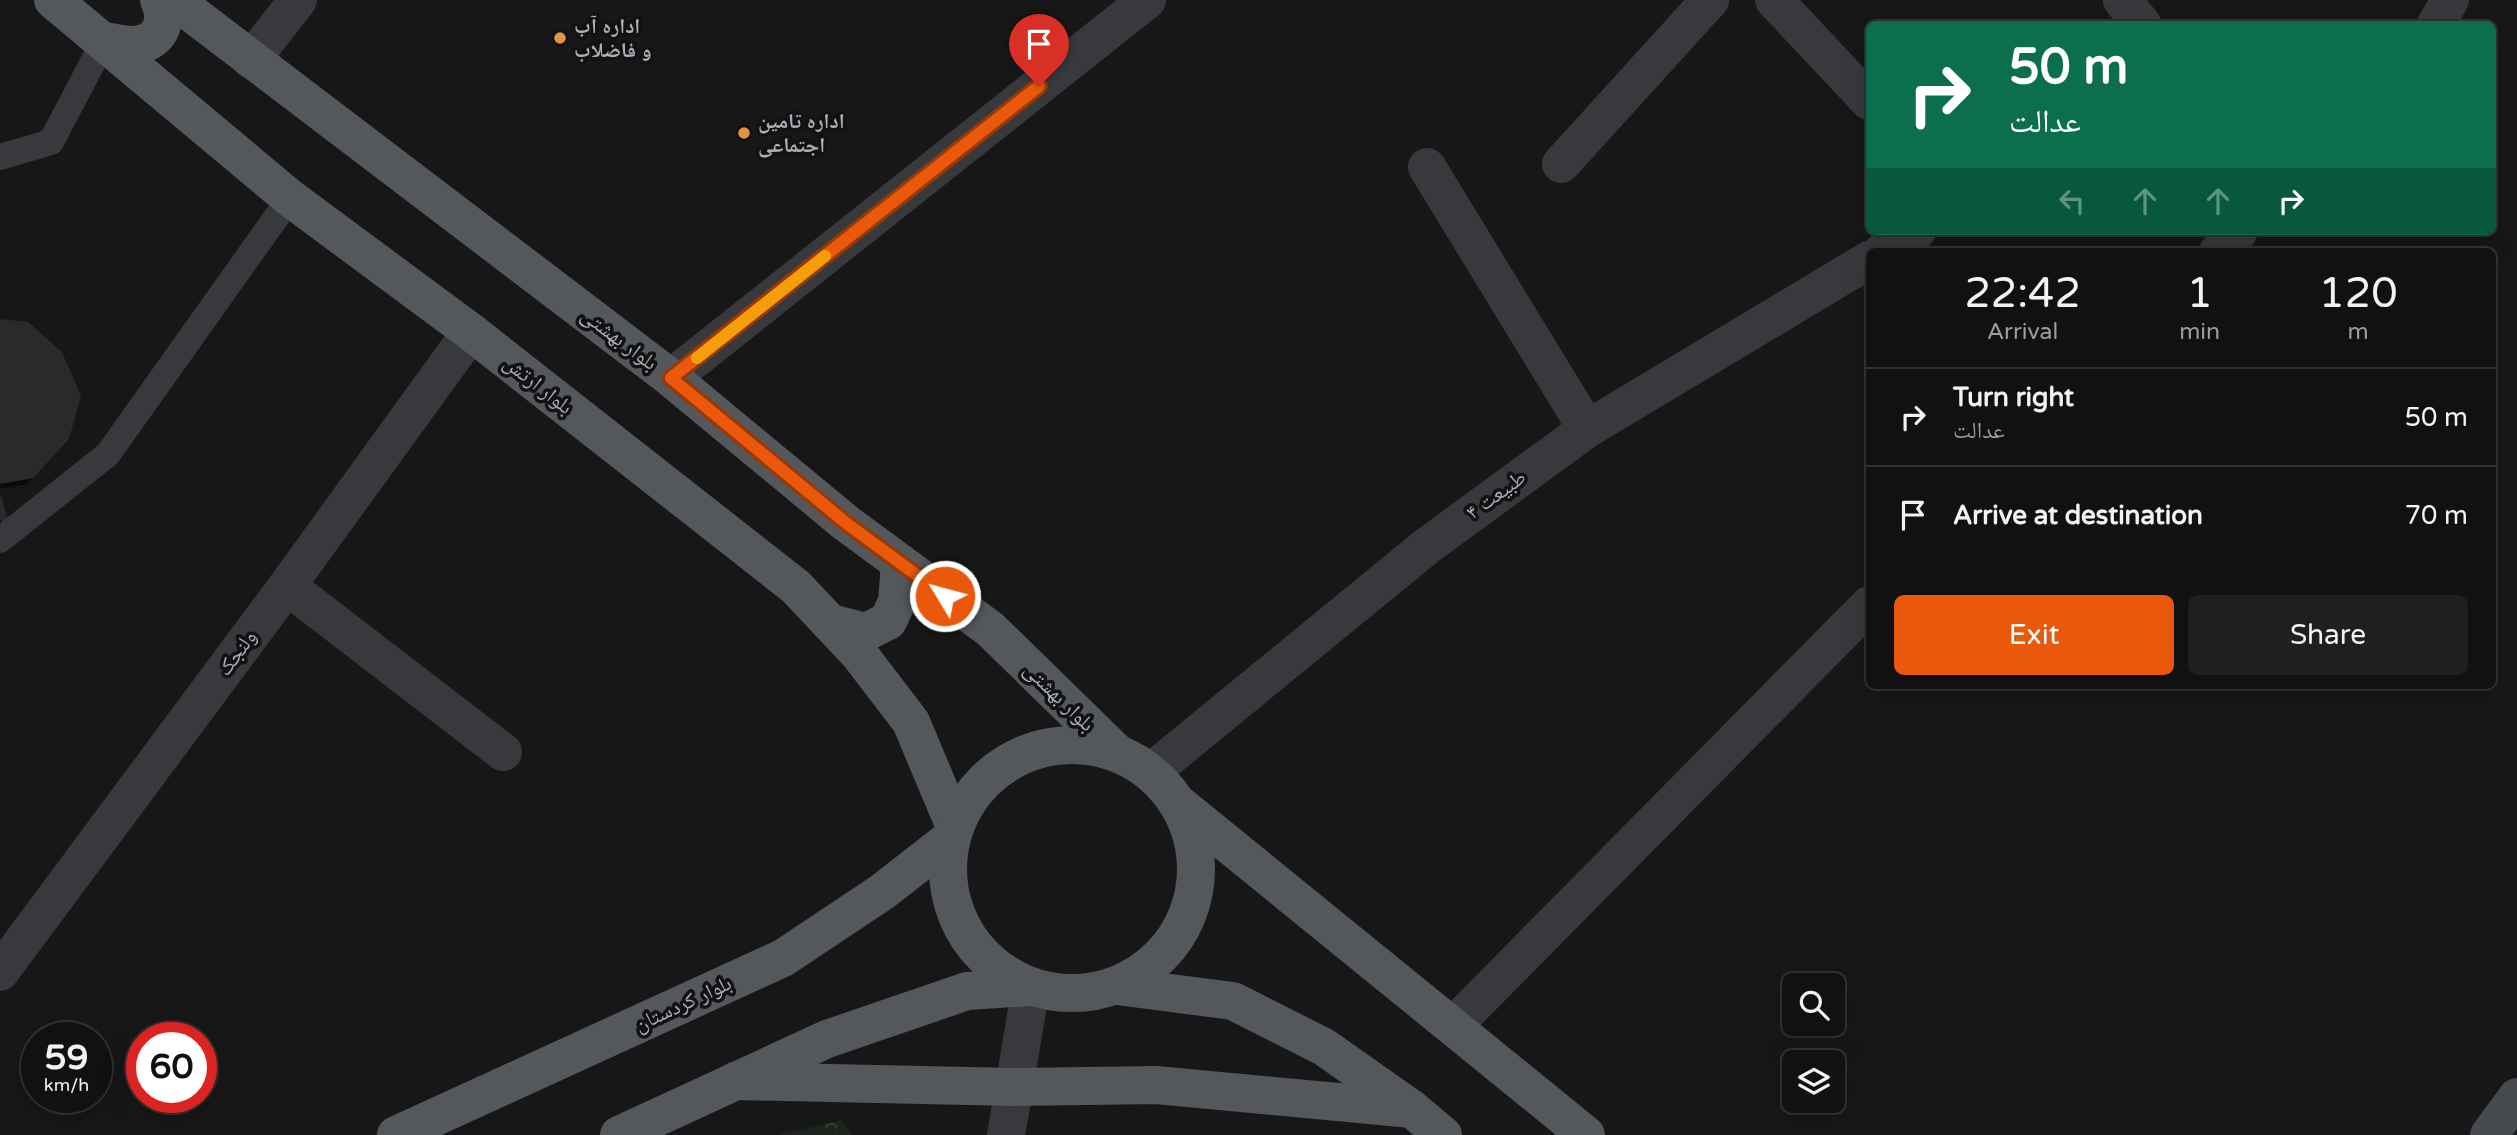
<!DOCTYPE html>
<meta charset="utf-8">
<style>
:root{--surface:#111112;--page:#1e1f20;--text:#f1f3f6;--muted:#9c9d9f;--line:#303132;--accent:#ea580c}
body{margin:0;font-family:"Varela Round","Noto Naskh Arabic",sans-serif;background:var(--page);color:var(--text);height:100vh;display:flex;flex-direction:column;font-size:26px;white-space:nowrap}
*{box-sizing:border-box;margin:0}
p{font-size:23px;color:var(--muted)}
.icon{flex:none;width:38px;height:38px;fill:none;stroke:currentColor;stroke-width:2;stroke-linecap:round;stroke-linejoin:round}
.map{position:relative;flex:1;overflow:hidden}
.side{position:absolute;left:1866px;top:248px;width:630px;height:441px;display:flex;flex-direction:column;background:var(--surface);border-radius:10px;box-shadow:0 7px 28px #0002,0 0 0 2px var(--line)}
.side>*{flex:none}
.top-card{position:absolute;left:1866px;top:21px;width:630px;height:214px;border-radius:10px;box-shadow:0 7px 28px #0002,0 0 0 2px var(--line);background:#0b6e4f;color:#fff;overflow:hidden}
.fabs{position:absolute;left:1782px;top:973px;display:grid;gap:14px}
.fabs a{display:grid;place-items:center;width:63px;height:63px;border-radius:10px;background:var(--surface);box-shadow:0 7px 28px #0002,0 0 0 2px var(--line);font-size:35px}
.speed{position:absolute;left:21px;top:1022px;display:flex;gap:14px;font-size:35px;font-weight:700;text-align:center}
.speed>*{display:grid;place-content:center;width:91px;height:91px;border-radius:50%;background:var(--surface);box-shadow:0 7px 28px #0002,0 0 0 2px var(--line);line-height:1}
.speed small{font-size:18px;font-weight:400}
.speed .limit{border:10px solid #d22;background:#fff;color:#111}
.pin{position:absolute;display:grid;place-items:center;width:60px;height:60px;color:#fff;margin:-72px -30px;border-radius:50% 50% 50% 0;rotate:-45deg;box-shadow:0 0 7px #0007}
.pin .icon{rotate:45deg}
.me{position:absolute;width:77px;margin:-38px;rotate:307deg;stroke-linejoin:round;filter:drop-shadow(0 0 5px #0008)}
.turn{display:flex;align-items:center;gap:24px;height:147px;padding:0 28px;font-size:32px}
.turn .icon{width:91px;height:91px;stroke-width:2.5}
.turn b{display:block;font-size:49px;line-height:60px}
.lanes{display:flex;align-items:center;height:66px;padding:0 28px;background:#0003;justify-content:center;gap:35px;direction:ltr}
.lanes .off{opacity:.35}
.eta{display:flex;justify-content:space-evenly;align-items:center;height:119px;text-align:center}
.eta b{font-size:42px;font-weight:600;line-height:49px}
.primary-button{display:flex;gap:14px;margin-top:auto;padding:14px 28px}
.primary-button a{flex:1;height:80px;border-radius:10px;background:var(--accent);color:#fff;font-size:28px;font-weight:600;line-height:80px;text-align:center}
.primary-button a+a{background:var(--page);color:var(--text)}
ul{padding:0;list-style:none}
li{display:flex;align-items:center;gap:21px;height:98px;padding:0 28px;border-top:2px solid var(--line)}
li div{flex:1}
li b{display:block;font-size:26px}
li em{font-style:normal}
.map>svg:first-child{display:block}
.park{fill:url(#park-crowns)}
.building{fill:#2a2a2c;filter:url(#shadow)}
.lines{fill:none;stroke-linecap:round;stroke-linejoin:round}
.lane{stroke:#38393d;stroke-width:26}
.street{stroke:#38393d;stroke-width:38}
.secondary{stroke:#46494d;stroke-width:38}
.primary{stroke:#54575c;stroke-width:38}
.route-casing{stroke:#983908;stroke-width:18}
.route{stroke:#ea580c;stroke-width:12}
.slow{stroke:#f59e0b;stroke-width:12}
.poi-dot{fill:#e19346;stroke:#121213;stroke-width:2.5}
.labels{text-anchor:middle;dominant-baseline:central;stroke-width:7;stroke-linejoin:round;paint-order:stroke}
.poi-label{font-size:21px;font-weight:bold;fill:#aab0b7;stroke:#121213;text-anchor:start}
.street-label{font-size:21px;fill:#aab0b7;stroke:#121213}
</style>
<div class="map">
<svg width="2517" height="1135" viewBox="0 0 2517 1135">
<defs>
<pattern id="park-crowns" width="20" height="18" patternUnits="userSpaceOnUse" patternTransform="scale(1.75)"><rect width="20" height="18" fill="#1d231d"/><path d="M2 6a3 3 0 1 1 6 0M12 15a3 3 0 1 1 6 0" fill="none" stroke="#3b403c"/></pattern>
<filter id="shadow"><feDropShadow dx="-6" dy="6" stdDeviation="0" flood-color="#0009"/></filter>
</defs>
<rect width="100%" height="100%" fill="#171718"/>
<path class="park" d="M842,1120L852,1135H778Z"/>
<g class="building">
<path d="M0,319L28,322L62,352L81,396L69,439L33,478L0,484Z"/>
<path d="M0,496H1L10,527L0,520Z"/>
</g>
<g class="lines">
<g class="lane">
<path d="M0,157L51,142L104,41"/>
<path d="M0,540L108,454L290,198"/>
</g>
<g class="street">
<path d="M1774,0L1869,101"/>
<path d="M2122,0L2142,24"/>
<path d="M2436,24L2450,0"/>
<path d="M251,60L298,0"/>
<path d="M1561,164L1710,0"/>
<path d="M1427,167L1587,429"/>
<path d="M1882,252L1917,231"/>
<path d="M2218,252L2239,231"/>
<path d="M671,378L1147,0"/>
<path d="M287,586L503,752"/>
<path d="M1151,772L1427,546L1587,429L1869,260"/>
<path d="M0,972L287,586L471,332"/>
<path d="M1453,1026L1869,605"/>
<path d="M1006,1135L1031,987"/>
</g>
<path class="secondary" d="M2489,1135L2517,1097"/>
<g class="primary">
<path d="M53,0L290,198L471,332L796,587L859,654L911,722L955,827"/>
<path d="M174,0L671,378L846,523L990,629L1114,750"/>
<path d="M104,41C114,43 124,45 133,45C160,44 169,22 159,0"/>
<path d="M830,623L866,632L888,621L897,602L900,563"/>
<circle cx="1072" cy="869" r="124"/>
<path d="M1180,805L1586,1135"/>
<path d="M1117,986L1233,1001L1324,1047L1412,1109L1443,1135"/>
<path d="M735,1081L1014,1087L1156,1085L1412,1109"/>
<path d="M396,1135L783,958L882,892L950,839"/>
<path d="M619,1135L827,1039L967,991L1031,987"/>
</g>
</g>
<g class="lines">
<g class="route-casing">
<path id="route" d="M945,596L846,523L671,378L1039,86"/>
</g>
<use href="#route" class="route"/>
<path class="slow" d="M697,358L825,256"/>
</g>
<g class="poi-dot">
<circle cx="560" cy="38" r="7"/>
<circle cx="744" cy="133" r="7"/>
</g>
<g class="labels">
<g class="poi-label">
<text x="574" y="26">اداره آب<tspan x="574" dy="24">و فاضلاب</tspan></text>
<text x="758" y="121">اداره تامین<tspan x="758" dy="24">اجتماعی</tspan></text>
</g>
<g class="street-label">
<text transform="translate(619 339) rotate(37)">بلوار بهشتی</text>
<text transform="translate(538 385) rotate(38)">بلوار ارتش</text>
<text transform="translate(1496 495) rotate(-36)">طبیعت ۴</text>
<text transform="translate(237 653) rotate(-53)">ولنجک</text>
<text transform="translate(1059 697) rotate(44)">بلوار بهشتی</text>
<text transform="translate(683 1004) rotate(-25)">بلوار کردستان</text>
</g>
</g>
</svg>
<div class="fabs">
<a><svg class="icon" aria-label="search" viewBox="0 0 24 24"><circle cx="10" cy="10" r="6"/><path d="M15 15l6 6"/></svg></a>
<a><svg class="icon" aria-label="layers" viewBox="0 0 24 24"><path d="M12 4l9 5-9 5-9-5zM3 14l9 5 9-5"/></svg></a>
</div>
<div class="speed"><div>59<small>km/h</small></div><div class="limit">60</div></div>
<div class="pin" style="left:1039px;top:86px;background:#d93025"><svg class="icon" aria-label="arrive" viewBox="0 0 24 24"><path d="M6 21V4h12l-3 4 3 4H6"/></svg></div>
<svg class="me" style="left:945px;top:596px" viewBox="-20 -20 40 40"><circle r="17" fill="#ea580c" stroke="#fff" stroke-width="3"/><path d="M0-11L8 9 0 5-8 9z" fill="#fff"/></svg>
<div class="top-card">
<div class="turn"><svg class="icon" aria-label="right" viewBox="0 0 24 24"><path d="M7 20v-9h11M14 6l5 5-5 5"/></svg><div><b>50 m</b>عدالت</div></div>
<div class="lanes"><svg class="icon off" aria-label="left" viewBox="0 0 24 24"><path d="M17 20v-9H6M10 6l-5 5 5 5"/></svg><svg class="icon off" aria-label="ahead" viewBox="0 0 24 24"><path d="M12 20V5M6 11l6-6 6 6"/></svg><svg class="icon off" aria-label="ahead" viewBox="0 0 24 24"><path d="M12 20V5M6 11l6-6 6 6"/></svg><svg class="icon" aria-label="right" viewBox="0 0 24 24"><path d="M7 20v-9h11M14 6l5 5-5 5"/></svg></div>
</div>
<section class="side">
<div class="eta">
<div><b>22:42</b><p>Arrival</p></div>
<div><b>1</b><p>min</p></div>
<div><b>120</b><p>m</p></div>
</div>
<ul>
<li><svg class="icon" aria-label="right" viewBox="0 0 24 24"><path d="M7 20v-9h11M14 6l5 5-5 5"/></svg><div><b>Turn right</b><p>عدالت</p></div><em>50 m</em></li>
<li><svg class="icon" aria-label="arrive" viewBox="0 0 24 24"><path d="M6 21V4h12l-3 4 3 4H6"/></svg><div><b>Arrive at destination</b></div><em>70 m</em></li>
</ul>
<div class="primary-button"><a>Exit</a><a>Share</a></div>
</section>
</div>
